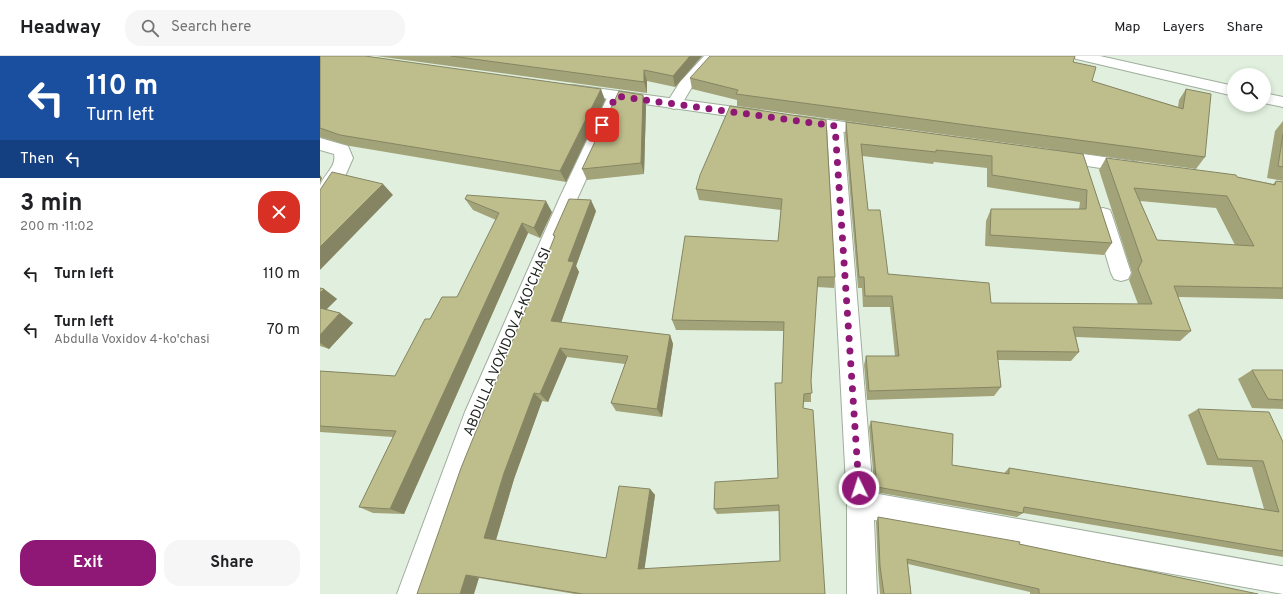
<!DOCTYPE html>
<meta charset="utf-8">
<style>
:root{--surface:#fff;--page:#f6f6f6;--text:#202124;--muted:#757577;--line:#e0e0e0;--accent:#8f1877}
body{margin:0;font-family:Overpass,sans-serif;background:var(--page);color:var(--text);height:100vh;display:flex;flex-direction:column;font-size:15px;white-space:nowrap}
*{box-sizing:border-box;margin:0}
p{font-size:13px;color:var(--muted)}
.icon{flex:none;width:22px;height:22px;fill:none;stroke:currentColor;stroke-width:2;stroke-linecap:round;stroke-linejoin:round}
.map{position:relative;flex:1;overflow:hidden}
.drawer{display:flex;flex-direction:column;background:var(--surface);width:320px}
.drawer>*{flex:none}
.top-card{background:#1a4fa0;color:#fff;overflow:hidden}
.buttons{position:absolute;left:907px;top:12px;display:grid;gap:8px}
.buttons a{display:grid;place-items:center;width:44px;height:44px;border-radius:50%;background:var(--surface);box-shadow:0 2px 6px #0003;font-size:20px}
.pin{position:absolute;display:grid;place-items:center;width:34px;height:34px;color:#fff;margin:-17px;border-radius:8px;box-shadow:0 2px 6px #0006}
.me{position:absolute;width:44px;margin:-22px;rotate:356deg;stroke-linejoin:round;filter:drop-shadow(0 0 3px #0008)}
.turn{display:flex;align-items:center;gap:14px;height:84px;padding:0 20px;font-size:18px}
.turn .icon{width:52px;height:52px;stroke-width:2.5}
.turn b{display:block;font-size:28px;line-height:34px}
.then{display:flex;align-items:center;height:38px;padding:0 20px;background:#0003;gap:8px;font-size:15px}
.round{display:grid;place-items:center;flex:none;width:42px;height:42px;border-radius:16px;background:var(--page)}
.summary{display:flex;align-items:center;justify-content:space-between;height:68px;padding:0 20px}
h1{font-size:24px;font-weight:700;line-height:30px}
.action{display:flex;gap:8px;margin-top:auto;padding:8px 20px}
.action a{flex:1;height:46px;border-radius:16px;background:var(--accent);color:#fff;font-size:16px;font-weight:700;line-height:46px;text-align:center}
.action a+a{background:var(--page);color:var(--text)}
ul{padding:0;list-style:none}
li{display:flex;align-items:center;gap:12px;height:56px;padding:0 20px}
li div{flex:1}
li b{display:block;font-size:15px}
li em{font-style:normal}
header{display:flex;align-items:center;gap:24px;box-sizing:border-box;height:56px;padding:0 20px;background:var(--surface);border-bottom:1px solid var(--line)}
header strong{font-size:19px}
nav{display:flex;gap:22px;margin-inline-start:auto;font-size:14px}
.search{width:280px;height:36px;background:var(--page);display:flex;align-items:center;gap:10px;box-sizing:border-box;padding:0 14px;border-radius:16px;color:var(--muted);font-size:15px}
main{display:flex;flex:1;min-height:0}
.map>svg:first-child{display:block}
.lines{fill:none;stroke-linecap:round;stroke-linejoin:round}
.street-casing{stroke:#9fae9c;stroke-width:2}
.secondary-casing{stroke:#9fae9c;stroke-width:2}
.street{fill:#fff;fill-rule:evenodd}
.secondary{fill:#fff;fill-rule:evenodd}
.wall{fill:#a3a379;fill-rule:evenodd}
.shaded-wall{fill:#858563}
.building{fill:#bebe8d;stroke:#858563;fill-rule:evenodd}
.route{stroke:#8f1877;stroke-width:7;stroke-dasharray:0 12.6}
.labels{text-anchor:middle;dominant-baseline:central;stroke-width:3;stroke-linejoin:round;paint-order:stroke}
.street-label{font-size:14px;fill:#1d221c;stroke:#fff}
</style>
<header>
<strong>Headway</strong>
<div class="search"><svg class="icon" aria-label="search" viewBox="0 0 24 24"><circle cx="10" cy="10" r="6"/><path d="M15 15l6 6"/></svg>Search here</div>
<nav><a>Map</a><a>Layers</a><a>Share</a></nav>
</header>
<main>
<section class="drawer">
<div class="top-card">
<div class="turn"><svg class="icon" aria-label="left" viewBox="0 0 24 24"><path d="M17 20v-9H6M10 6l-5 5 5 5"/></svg><div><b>110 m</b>Turn left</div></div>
<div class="then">Then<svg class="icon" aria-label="left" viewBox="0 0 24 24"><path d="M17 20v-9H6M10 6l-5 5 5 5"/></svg></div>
</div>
<div class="summary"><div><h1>3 min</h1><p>200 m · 11:02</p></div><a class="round" style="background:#d93025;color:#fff"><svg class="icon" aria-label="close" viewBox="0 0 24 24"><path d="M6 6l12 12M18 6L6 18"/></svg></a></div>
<ul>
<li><svg class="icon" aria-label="left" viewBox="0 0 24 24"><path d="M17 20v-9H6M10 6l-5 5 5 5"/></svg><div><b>Turn left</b></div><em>110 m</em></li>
<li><svg class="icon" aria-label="left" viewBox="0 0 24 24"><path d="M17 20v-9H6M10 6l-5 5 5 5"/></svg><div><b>Turn left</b><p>Abdulla Voxidov 4-ko'chasi</p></div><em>70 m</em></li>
</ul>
<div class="action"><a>Exit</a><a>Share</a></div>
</section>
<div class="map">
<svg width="963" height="538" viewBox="0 0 963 538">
<rect width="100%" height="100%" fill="#e1f0de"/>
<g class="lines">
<g class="street-casing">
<g id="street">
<path d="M384,0H399L372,31L360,51L354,53L348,51L346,48L360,26Z"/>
<path d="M296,35L302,37L304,40L258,141L169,356L107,538H77L145,356L240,141L288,40L290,37Z"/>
<path d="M515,65L521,66L523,70L553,437L961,510H963V538L554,464L557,538H527V448L507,70L509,66Z"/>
<path d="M0,82L28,90L33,102L26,118L7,148L0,150C0,144 0,136 0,130C3,119 17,111 14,98L0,94Z"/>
<path d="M783,152L790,154L792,159L811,217L808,223L801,225L794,223L791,217L774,159L776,154Z"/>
</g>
</g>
<g class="secondary-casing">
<g id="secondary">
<path d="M754,0H780L914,30V40L761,4L756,3Z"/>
<path d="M253,29L437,54L443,55L445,59L443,63L437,64L247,37L245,34L247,31Z"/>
<path d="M944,37L963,41V51L944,47Z"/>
<path d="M477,60L556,70L562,71L564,75L562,79L556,80L471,69L469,65L471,61Z"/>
<path d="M734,94L813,105L819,107L822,111L819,115L813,117L728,104L725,100L728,96Z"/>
</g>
</g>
<use href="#street" class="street"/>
<use href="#secondary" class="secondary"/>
</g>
<g class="wall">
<path d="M0,0L285,44L246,126L30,90L0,81Z"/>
<path d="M56,0H382L355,31L327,25V37Z"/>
<path d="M753,6L772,25L858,51L859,44L866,33L885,101L876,113L417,50V44L372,33L370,22Z"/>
<path d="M323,39L326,50L324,118L267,124L262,113Z"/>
<path d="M410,50L515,221L514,232L497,231L491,327V346H484L483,352L505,538H255L159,522L97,538L235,182L233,179L276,155L256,210L259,216L241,267L350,279L353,288L342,361L296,355L291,347L305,308L247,301L228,346L222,345L194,423L176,484L286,502L330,433L335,439L324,513L460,505L459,455L397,458L394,453L458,422L462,327L464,275L356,274L352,264L458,185L461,154L379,144L376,133Z"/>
<path d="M963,65V125L947,122L955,75Z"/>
<path d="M526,66L763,98L792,187L784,199L665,190L666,165L671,153H759L760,146L667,131V112L614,106L613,108L542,100L548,154L568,218L671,247L818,248L809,224L812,217L779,114L786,102L917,121L953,128L956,125L963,126V243L858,241L871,275L860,285L756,281L759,296L751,305L678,304L681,331L674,340L547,344L544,309L546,300H575L570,251H543L542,232H538L525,78ZM820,145L896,152L915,189L837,184Z"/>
<path d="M145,143L232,156L220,182L208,177L84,458L53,457L39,451L73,381L0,376V315L75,320L110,263L137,241L176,164L153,154Z"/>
<path d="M0,232L4,233L17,243L6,253L20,257L33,267L9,293L0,290Z"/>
<path d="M932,314H963V353L932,352L918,323Z"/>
<path d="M878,353L963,386V501L703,457L697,461L555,436L549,371L551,365L632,409L684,417L689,412L944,453L932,411L887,409L868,359Z"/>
<path d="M558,461L699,488L938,538H710V536L588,508L591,538H560L558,513L556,466Z"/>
</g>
<g class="shaded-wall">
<path d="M370,0H382L355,31L353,20Z"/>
<path d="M324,14L327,25V37L324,26Z"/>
<path d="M281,33L285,44L246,126L240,115Z"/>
<path d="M323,39L326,50L324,118L321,107Z"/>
<path d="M0,119L2,122L0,127Z"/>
<path d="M63,128L73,139L0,214V191Z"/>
<path d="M271,144L276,155L256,210L259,216L238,275L231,265L248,205Z"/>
<path d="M226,145L232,156L220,182L214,172Z"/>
<path d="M202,167L208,177L84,458L70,453Z"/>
<path d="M4,233L17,243L2,258L0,256V237Z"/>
<path d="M20,257L33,267L9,293L0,287V279Z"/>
<path d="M350,279L353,288L342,361L337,353Z"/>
<path d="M240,292L247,301L228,346L220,338Z"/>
<path d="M214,337L222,345L194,423L175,487L164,482L184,417Z"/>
<path d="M330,433L335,439L324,517L318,513Z"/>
<path d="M146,519L159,522L154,538H140Z"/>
</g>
<g class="building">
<path d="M0,0H45L281,33L240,115L20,79L0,72Z"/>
<path d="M131,0H370L353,20L324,14V26Z"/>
<path d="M390,0H755L753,6L776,11L772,25L863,53L866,33L891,38L885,101L416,38L418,34L370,22Z"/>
<path d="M299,35L323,39L321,107L262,113Z"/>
<path d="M410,50L506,64L515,221H498L491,325L492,337L484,338L483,352L493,354L505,538H263L146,519L140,538H97L141,412L235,180L233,179L249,143L271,144L248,205L254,206L231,265L350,279L337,353L291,347L308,300L240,292L220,338L214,337L184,417L164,482L286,502L299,430L330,433L318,513L460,505L459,449L394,453L395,426L458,422L455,327H462L464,266L352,264L365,180L458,185L462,143L376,133L380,119Z"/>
<path d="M526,66L763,98L792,187L670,179L671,153H766L767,134L672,119V100L616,94V96L541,88L548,154H560L568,218L669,227L671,247L832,248L818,213L822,205L786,102L916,119L917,121L955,129L956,125L963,126V232L854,230L871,275L753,271L759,296L677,295L681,331L549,335L546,300H579L572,240H545L544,221H539ZM814,132L907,140L934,190L837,184Z"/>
<path d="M963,78V111L958,110Z"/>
<path d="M12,116L63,128L0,191V134Z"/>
<path d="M147,139L226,145L214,172L202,167L70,453L39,451L76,375L0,370V315L75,320L105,263H110L122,241H137L179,157L145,143Z"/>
<path d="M0,232L4,233L0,237Z"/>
<path d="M0,252L20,257L0,279Z"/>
<path d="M932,314H963V344L948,343Z"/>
<path d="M878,353L949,356L963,386V495L704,451L703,457L557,431L551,365L633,378L632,409L689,418V412L959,456L943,405L898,403Z"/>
<path d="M558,461L700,486L699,488L938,538H719V533L587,503L591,538H564L560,510Z"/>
</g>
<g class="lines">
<path class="route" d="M282,69L296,40L515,70L539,432"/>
</g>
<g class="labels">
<g class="street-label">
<text transform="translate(188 286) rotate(-67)">ABDULLA VOXIDOV 4-KO'CHASI</text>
</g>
</g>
</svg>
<div class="buttons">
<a><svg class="icon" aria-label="search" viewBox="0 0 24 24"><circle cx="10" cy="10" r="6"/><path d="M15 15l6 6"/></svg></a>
</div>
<div class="pin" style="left:282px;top:69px;background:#d93025"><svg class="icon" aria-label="arrive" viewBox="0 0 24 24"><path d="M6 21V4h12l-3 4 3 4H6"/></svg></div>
<svg class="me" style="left:539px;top:432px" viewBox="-20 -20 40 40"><circle r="17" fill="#8f1877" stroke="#fff" stroke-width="3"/><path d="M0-11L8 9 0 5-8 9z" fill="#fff"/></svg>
</div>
</main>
